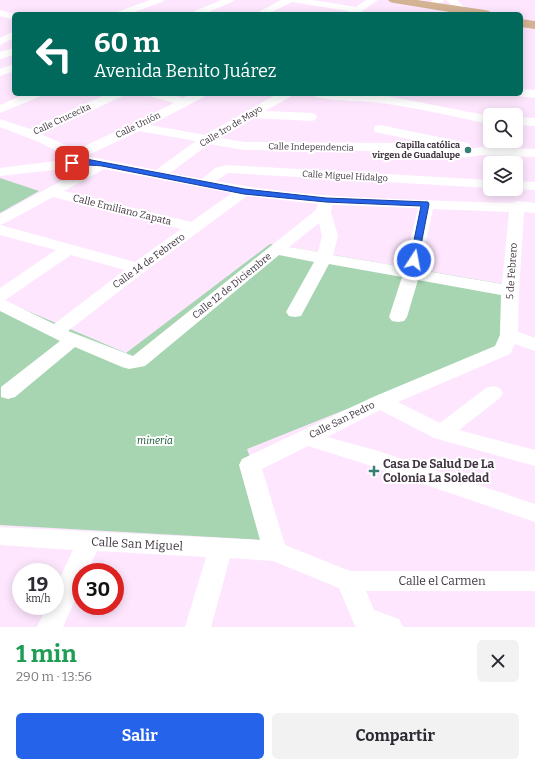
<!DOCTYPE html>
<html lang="es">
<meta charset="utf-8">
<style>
:root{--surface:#fff;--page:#f2f2f3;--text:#2b2b33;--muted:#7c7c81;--accent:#2563eb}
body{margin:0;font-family:Bitter,serif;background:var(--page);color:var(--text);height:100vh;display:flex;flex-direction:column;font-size:15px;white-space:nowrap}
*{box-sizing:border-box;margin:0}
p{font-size:13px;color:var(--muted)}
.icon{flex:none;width:22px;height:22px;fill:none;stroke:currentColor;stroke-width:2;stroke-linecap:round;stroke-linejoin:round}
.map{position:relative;height:627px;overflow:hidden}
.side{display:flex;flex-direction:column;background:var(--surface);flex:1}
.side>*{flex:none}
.top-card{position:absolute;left:12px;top:12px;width:511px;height:84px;border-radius:6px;box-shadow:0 2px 10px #0003;background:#00695c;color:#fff;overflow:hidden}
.buttons{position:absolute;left:483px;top:108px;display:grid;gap:8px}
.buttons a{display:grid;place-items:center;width:40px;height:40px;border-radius:6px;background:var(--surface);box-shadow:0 2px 10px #0003;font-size:20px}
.speed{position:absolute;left:12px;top:563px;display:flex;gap:8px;font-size:20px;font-weight:700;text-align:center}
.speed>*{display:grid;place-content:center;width:52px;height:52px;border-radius:50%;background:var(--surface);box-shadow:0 2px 10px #0003;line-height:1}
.speed small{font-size:10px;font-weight:400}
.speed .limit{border:6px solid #d22;background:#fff;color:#111}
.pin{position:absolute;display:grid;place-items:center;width:34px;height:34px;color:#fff;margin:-17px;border-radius:8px;box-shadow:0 2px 6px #0006}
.me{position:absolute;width:44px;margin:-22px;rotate:11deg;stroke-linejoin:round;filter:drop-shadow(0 0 3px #0008)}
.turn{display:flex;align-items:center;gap:14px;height:84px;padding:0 16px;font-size:18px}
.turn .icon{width:52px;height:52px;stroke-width:2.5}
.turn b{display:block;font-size:28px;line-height:34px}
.round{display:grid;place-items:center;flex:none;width:42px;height:42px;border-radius:6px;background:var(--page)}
.summary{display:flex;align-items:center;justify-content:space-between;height:68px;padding:0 16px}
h1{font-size:24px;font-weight:700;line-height:30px;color:#1e9e55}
.cta{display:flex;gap:8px;margin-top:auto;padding:8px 16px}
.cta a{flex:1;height:46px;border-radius:6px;background:var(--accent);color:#fff;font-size:16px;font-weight:700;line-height:46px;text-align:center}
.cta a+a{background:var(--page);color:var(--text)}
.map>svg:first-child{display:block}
.green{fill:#a7d5b2}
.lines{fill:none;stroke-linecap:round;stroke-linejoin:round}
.minor{fill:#fff;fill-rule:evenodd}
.major{fill:#d4b394;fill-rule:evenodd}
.route{fill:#2563eb;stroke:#184099}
.poi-dot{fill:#377e76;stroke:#fff;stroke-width:1.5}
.labels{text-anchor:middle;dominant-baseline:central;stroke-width:4;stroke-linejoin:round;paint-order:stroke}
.far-street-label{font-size:9px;fill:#413641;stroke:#fff}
.far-poi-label{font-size:9px;font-weight:bold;fill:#413641;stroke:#fff;text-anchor:end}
.street-label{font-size:10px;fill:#413641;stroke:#fff}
.park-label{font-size:10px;font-style:italic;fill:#14582f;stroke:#fff}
.near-poi-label{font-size:12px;font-weight:bold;fill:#413641;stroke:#fff;text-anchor:start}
.near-street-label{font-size:12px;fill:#413641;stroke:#fff}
</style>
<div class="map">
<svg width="535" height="627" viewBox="0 0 535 627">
<rect width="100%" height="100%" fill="#fee7fe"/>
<g class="green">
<path d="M0,178L39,191L0,213Z"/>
<path d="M270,244L503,284L499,348L247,449L281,541L0,525V299L126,353Z"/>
</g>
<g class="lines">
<g class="minor">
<path d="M150,0H164L162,2L129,14H115L117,12Z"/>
<path d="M221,0H234L232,2L204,14L193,13L195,11Z"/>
<path d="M281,0H313L356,7L366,0H378L358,14H346L348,11L292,2L268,14H255Z"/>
<path d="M433,0H443L444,1L433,8H427L425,6Z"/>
<path d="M446,0H457L467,10L465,12H459Z"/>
<path d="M0,10L14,14V20L0,16Z"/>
<path d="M14,31V38L0,45V38Z"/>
<path d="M14,48V55L0,59V52Z"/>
<path d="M14,64V71L0,76V69Z"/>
<path d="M521,89L535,90V98L517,96L516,94H521Z"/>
<path d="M25,94H41L39,97L0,113V105Z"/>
<path d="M107,94H123L121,97L41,134L76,150L132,124L174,103L152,97L150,94H169L183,98L191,94H206L204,97L150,125L205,135L277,94H292L290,97L265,111L311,113L315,114L317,117L315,120L311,121L253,118L220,138L244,142L396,143L447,150H462L375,132L374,129L375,126L380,125L468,143L470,146L468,149L465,150L481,147L535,149V157L481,155L463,158H447L396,151L244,150L209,144L170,173L202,179L215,168L227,165L490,180V188L228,173L216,181C314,200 414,199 512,203L517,201L535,203V213L524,212L519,291L518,332L535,338V351L515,344L510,354L398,402L440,423L486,388L493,386L500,388L503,393L500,398L459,430L535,450V466L434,438L380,410L327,437L375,450L535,504V522L359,462L308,446L262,469L285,545L350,571H535V591H366L374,610L399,619L403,627H358L355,626L339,588L273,561L230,558L211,627H185L206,557L97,551L87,572H81V587L63,627H37L47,606H55V588L73,550L0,545V527L260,540L239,465L242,459L373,397L495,346L500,335L501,295L418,280L407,317L404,321L398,322L392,321L389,317L402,277L329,264L301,316L295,317L289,316L286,312L314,262L279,255L145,366L129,369L122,367L75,347L15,397L8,399L1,397V387L60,341L0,311V288L56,250L0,235V225L135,262L181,229L53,197L5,223L0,225V214L89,166L0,176V168L72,159L39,142L0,127V119L30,129ZM139,131L196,141L156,170L86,156ZM104,169L232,193L191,222L64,191ZM247,196L318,204L316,210L133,356L68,331L144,272ZM332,205L418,208L404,267L333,255L338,236L331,212ZM433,209L509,212L502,284L420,270ZM319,223L322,236L318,252L289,247ZM71,255L125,270L54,324L5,300Z"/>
<path d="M313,94H352L387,96L490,116V124C456,117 422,109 388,104C364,100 339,102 315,97Z"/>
<path d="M516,117L535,118V126L516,125Z"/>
<path d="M516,181L535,182V190L515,189H516Z"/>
</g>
<g class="major">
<path d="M388,0H417L485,10L489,11L491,14H462L394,3L390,2Z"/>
<path d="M521,19L535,21V29L521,27Z"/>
</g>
</g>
<path class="route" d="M86,159L244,189L326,198L428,202L429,204L418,260L414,263L410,260L421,206L326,202L244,194L102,166C95,165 71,165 68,163L72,161Z"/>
<g class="poi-dot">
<circle cx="468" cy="150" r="4"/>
<path d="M372 465h4v4h4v4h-4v4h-4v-4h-4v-4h4z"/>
</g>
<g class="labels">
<g class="far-street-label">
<text transform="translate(62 119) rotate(-25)">Calle Crucecita</text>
<text transform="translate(138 125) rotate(-26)">Calle Unión</text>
<text transform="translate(231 126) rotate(-31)">Calle 1ro de Mayo</text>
<text transform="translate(311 147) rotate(1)">Calle Independencia</text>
<text transform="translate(345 176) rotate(3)">Calle Miguel Hidalgo</text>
</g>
<g class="far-poi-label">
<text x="460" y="145">Capilla católica<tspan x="460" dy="10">virgen de Guadalupe</tspan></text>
</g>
<g class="street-label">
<text transform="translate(122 210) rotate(14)">Calle Emiliano Zapata</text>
<text transform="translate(149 261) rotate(-36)">Calle 14 de Febrero</text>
<text transform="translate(512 271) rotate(-86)">5 de Febrero</text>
<text transform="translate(232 286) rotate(-39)">Calle 12 de Diciembre</text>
<text transform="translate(342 420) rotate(-26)">Calle San Pedro</text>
</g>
<g class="park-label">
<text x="155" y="441">mineria</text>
</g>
<g class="near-poi-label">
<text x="383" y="464">Casa De Salud De La<tspan x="383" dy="14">Colonia La Soledad</tspan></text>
</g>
<g class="near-street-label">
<text transform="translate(137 544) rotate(3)">Calle San Miguel</text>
<text x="442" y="581">Calle el Carmen</text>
</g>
</g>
</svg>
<div class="buttons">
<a><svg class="icon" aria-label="search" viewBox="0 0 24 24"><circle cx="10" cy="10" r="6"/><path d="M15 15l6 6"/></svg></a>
<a><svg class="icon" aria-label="layers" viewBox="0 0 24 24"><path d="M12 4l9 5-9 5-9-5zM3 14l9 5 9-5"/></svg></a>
</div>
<div class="speed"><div>19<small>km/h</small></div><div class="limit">30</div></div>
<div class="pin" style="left:72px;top:163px;background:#d93025"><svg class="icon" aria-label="arrive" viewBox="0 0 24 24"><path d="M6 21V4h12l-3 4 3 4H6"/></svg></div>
<svg class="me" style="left:414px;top:260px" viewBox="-20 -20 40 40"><circle r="17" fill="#2563eb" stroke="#fff" stroke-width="3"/><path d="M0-11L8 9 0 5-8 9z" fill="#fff"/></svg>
<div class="top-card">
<div class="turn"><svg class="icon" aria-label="left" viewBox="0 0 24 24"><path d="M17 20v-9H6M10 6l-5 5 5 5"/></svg><div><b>60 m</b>Avenida Benito Juárez</div></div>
</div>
</div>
<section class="side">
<div class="summary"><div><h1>1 min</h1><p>290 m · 13:56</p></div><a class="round"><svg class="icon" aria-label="close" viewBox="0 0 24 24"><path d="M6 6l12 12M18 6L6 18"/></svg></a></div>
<div class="cta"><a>Salir</a><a>Compartir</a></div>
</section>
